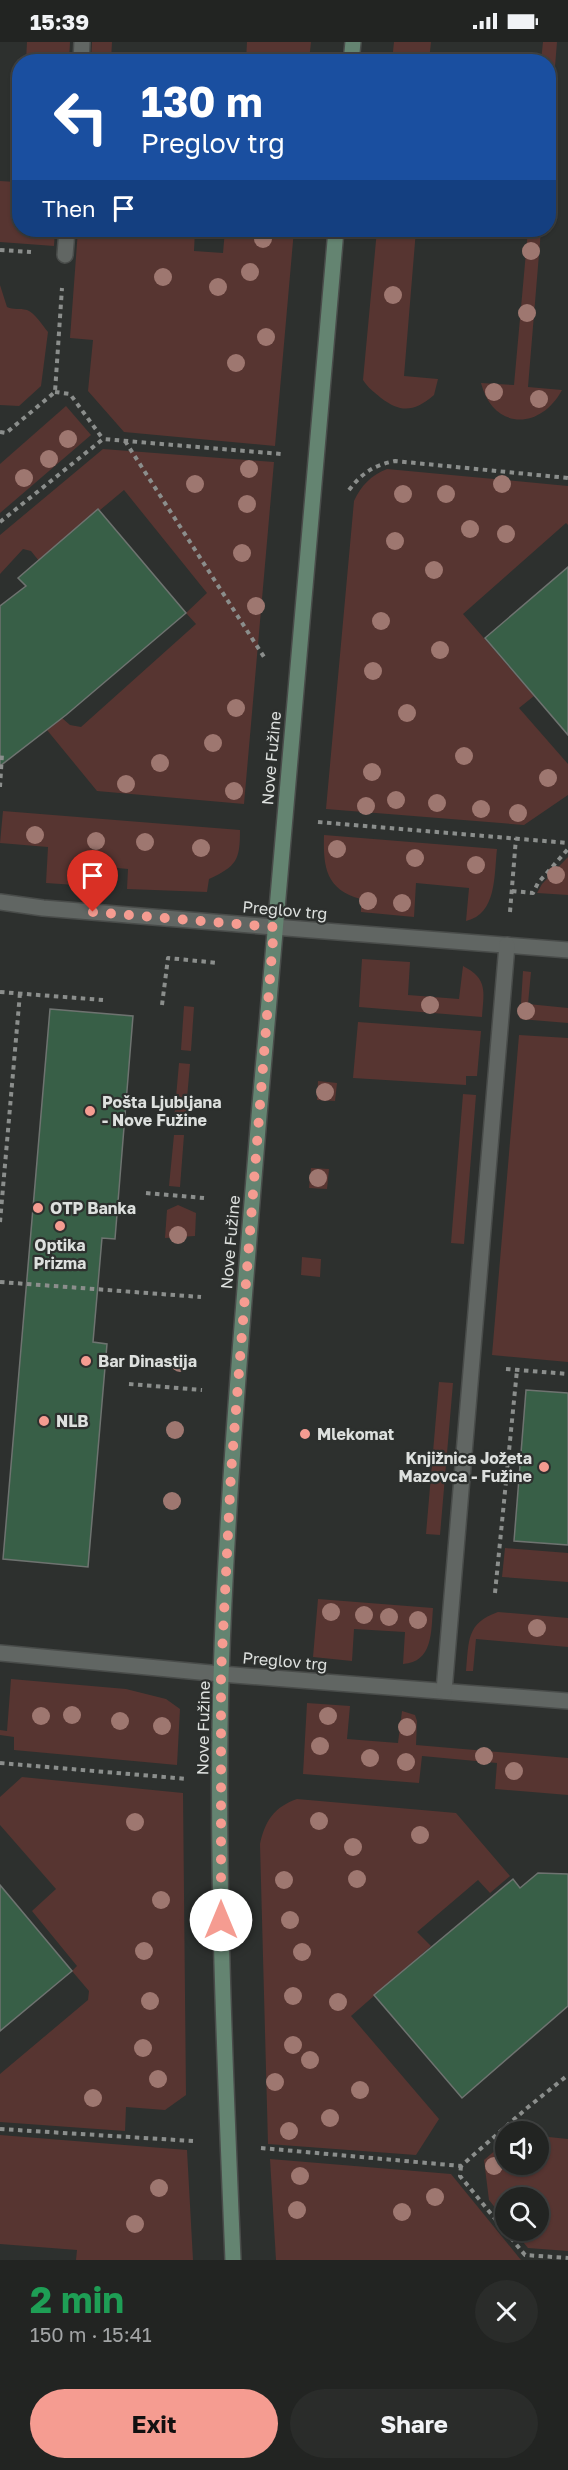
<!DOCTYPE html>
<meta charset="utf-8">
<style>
:root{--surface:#222422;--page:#2a2c2a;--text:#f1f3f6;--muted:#a2a4a5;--line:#3f4140;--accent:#f59c91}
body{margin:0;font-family:"Golos Text",sans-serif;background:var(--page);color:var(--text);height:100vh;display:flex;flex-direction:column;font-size:22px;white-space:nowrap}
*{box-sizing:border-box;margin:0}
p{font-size:20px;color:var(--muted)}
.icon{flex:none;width:33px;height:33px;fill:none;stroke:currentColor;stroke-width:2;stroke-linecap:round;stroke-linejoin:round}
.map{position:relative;height:2218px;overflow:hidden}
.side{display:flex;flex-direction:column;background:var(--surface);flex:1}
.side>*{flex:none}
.guide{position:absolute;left:12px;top:12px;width:544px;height:183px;border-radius:24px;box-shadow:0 2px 4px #0004,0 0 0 2px var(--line);background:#1a4fa0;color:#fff;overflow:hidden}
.controls{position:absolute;left:495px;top:2079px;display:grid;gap:12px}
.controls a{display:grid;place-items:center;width:54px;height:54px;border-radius:50%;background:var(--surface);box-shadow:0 2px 4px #0004,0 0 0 2px var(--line);font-size:30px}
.pin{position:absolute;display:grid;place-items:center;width:51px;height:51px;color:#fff;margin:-62px -26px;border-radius:50% 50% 50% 0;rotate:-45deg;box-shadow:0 0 6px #0007}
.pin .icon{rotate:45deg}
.me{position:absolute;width:66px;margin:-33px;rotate:0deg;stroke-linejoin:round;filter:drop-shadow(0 0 4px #0008)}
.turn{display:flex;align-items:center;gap:21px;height:126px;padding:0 30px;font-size:27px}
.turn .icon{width:78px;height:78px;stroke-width:2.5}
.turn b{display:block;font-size:42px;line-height:51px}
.then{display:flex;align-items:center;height:57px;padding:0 30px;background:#0003;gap:12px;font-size:22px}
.round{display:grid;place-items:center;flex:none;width:63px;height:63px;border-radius:32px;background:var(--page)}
.headline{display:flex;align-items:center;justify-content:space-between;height:102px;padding:0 30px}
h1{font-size:36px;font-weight:700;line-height:45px;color:#1e9e55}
.cta{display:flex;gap:12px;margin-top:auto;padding:12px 30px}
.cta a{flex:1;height:69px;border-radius:36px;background:var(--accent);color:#111;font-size:24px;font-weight:700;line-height:69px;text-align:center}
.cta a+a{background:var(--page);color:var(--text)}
.status{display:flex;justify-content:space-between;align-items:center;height:42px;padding:0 30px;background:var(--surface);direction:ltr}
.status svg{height:16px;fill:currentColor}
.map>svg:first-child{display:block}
.green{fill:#573531}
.building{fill:#385f47;stroke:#6e7370;stroke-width:1.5}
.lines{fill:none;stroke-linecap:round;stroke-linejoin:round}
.lane-casing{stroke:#494c4a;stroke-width:18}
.street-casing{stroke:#494c4a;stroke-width:18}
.secondary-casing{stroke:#494c4a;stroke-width:18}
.path{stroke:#8b8e8c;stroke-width:4;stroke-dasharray:4.5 4.5;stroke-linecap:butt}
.lane{stroke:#616663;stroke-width:15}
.street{stroke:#616663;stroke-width:15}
.secondary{stroke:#648471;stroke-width:15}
.tree{fill:#9e7770}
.route{stroke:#f59c91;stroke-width:10;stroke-dasharray:0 18}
.poi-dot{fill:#f59c91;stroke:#2d302e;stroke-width:2}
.labels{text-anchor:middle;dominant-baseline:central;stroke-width:4.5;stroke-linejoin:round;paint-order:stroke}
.street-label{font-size:16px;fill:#dde0de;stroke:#2d302e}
.poi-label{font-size:16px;font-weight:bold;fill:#dde0de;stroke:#2d302e;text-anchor:start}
</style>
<div class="status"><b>15:39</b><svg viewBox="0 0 49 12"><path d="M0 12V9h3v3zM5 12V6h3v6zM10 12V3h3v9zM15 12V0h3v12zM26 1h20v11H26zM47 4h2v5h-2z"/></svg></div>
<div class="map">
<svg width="568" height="2218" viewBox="0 0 568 2218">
<rect width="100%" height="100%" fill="#2d302e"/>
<g class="green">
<path d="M27,0H70L69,19H26Z"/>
<path d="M92,0H112L111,19H91Z"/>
<path d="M247,0H311L309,19H246Z"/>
<path d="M394,0H431L429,19H392Z"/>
<path d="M543,0H557L549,99V20L541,19Z"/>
<path d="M19,96L20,188H55L54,204L0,200V139L16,140Z"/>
<path d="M78,188H195L194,209L223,211L225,188H294L275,404L124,390L88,349L93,298L70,296Z"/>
<path d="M377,188H416L404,334L438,337L434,353C414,370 401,371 381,356C374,350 368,346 363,338Z"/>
<path d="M528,188H541L528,345L562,348C540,389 493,388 481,341L514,343Z"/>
<path d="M0,243L7,265C14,268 19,266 27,268C35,271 42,283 48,290L41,344L19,364L0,363Z"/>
<path d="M66,364L91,393L0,471V422Z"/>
<path d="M103,407L274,420L244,762L97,749L47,688L62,676L70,683L81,685L196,582L186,571L207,551L124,448L39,519L31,509L23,507L0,532V493Z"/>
<path d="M387,427L568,444V483L566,481L463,572L534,654L519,666L568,722V753L524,783L326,767L354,459C361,444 371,433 387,427Z"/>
<path d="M3,769L240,788C240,818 237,824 209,837L207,850L127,847L128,827L107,825L105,845L46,841L48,805L0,801Z"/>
<path d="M324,793L497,807C494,833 497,872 466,879L469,846L416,841L414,875L361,870V857C326,848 323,825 324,793Z"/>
<path d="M568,815V853L537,851L542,842Z"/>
<path d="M362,917L410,920L408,953L459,957L463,924C488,937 484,949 482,975L359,965Z"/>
<path d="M523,929L531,930L528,962L568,966V981L520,977Z"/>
<path d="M184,964L194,965L191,1009L181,1008Z"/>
<path d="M358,980L481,989L477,1034H466V1043L353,1036Z"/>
<path d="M519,993L568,996V1320L492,1313Z"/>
<path d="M179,1021L190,1022L185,1079L174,1078Z"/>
<path d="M318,1039L337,1041L335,1059L317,1058Z"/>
<path d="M463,1052L476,1053L464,1202L451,1201Z"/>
<path d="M174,1093H184L180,1145L169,1144Z"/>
<path d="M311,1126L329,1127L327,1147L309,1146Z"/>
<path d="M178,1163L196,1171L195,1194L165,1196L167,1168Z"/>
<path d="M302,1215L321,1217L320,1235L301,1233Z"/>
<path d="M439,1340L453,1341L440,1493L426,1492Z"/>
<path d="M505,1506L568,1511V1540L502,1535Z"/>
<path d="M318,1557L433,1566C431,1590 433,1620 403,1622L405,1590L354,1587L352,1619L313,1615Z"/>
<path d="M498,1570L568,1576V1605L476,1597L473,1629H466C469,1599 466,1581 498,1570Z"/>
<path d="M11,1637L126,1647L166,1657L180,1667L177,1723L14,1708V1695L0,1693V1688L7,1689Z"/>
<path d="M307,1661L350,1664L347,1697L398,1701L402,1669L415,1673L417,1679L416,1703L568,1716V1753L495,1747L497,1721L422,1714L419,1741L303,1732Z"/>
<path d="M22,1735L183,1751L186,2053L165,2068L126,2065L125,2089L0,2080V2032L88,1958L89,1949L72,1929L77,1924L32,1869L56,1847L0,1783V1755Z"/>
<path d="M297,1757L456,1771L510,1834L490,1851L478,1838L417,1890L431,1904L351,1974L439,2077L416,2113L268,2102L260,1802C265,1779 274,1765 297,1757Z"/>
<path d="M0,2093L187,2108L193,2218H76L77,2208L0,2202Z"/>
<path d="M539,2094L568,2097V2209L528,2206L514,2189L538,2188V2156H506L505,2178L489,2158L484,2118L505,2100L506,2122H538Z"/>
<path d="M270,2117L451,2132L521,2218H276Z"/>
</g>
<g class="building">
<path d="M98,467L186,571L66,673L0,724V564L26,544L18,536Z"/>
<path d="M568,525V693L485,596Z"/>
<path d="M50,967L133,974L115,1197L102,1196L93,1300L107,1302L88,1525L3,1517Z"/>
<path d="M526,1348L568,1351V1503L514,1499Z"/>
<path d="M538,1831L568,1832V1964L462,2056L374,1953L513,1837L520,1846Z"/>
<path d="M0,1843L72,1929L0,1989Z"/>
</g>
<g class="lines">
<g class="lane-casing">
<g id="lane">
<path d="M274,885L568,908"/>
<path d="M221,1632L568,1659"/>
<path d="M444,1649L507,903"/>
</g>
</g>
<g class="street-casing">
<g id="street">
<path d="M81,20L82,0"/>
<path d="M65,213L67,188"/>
<path d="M0,860L43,866L274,885"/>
<path d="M0,1611L221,1632"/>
</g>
</g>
<g class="secondary-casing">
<g id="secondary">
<path d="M351,20L353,0"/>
<path d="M233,2218C225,2024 216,1830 221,1635C227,1448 244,1261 259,1074C283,778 310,483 336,188"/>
</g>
</g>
<g class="path">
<path d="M0,208L31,210"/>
<path d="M55,350L70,352L103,397"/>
<path d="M0,390L6,391L55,350L62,246"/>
<path d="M125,399L264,615"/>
<path d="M349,448C362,431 374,423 395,419L568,436"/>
<path d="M0,480L103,397L281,412"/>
<path d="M0,745L2,712"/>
<path d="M318,780L568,801"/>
<path d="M512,849L533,851L538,841L568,807"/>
<path d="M510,870L516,796"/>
<path d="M0,950L103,958"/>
<path d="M162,963L168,916L218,921"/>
<path d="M146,1151L204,1156"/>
<path d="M0,1180L20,951"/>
<path d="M0,1240L201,1255"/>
<path d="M506,1327L568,1332"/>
<path d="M129,1342L202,1348"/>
<path d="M495,1551L517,1328"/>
<path d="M0,1721L188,1737"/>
<path d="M0,2087L193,2099"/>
<path d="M261,2106L461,2124L527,2066L568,2033"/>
<path d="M461,2124L460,2134L525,2213L568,2216"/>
</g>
<use href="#lane" class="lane"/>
<use href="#street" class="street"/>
<use href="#secondary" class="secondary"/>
</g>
<g class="tree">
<circle cx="263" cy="197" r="9"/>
<circle cx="531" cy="209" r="9"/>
<circle cx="250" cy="230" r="9"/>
<circle cx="163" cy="235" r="9"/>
<circle cx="218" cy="245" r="9"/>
<circle cx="393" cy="253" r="9"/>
<circle cx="527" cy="271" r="9"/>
<circle cx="266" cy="295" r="9"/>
<circle cx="236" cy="321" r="9"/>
<circle cx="494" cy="350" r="9"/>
<circle cx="539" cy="357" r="9"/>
<circle cx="68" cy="397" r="9"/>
<circle cx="49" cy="417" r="9"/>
<circle cx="249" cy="427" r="9"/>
<circle cx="24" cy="436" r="9"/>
<circle cx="195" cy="442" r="9"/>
<circle cx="502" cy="442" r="9"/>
<circle cx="403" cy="452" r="9"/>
<circle cx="446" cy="452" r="9"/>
<circle cx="247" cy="462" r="9"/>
<circle cx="470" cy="487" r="9"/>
<circle cx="506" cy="492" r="9"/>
<circle cx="395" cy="499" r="9"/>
<circle cx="242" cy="511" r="9"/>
<circle cx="434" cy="528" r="9"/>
<circle cx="256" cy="564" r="9"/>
<circle cx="381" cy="579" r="9"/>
<circle cx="440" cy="608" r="9"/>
<circle cx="373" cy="629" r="9"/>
<circle cx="236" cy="666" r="9"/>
<circle cx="407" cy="671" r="9"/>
<circle cx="213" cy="701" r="9"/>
<circle cx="464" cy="714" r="9"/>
<circle cx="160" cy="721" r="9"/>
<circle cx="372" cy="730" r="9"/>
<circle cx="548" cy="736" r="9"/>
<circle cx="126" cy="742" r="9"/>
<circle cx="234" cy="749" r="9"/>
<circle cx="396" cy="758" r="9"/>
<circle cx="437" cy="761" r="9"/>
<circle cx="366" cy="764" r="9"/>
<circle cx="481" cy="767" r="9"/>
<circle cx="518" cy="771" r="9"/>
<circle cx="35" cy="793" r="9"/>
<circle cx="96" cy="799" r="9"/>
<circle cx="145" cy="800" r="9"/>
<circle cx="201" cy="806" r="9"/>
<circle cx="337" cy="807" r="9"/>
<circle cx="415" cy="816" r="9"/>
<circle cx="476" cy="823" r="9"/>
<circle cx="556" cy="833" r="9"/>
<circle cx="368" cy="859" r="9"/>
<circle cx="402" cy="861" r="9"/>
<circle cx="430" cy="963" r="9"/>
<circle cx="526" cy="969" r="9"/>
<circle cx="325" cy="1050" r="9"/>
<circle cx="318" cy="1136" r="9"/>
<circle cx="178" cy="1193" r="9"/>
<circle cx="180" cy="1321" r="9"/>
<circle cx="175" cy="1388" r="9"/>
<circle cx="172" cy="1459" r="9"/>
<circle cx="331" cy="1570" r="9"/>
<circle cx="364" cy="1573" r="9"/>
<circle cx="389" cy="1575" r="9"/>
<circle cx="418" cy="1578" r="9"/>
<circle cx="537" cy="1586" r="9"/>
<circle cx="72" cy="1673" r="9"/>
<circle cx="41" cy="1674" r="9"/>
<circle cx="328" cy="1674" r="9"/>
<circle cx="120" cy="1679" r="9"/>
<circle cx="162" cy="1684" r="9"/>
<circle cx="407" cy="1685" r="9"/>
<circle cx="320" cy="1704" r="9"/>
<circle cx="484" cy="1714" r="9"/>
<circle cx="370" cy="1716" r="9"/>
<circle cx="406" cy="1720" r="9"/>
<circle cx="514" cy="1729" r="9"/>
<circle cx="319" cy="1779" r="9"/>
<circle cx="135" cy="1780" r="9"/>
<circle cx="420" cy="1793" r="9"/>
<circle cx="353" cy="1805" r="9"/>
<circle cx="357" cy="1837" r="9"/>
<circle cx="284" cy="1838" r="9"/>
<circle cx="161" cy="1858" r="9"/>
<circle cx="290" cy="1878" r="9"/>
<circle cx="144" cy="1909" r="9"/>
<circle cx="302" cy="1910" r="9"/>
<circle cx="293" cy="1954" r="9"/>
<circle cx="150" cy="1959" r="9"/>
<circle cx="338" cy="1960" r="9"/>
<circle cx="293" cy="2003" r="9"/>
<circle cx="143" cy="2006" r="9"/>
<circle cx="310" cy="2018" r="9"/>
<circle cx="158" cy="2037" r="9"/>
<circle cx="275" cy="2040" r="9"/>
<circle cx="360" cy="2048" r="9"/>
<circle cx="93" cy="2056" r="9"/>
<circle cx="330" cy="2076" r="9"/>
<circle cx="289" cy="2089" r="9"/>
<circle cx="494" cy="2124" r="9"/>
<circle cx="300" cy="2134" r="9"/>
<circle cx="159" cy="2146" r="9"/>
<circle cx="435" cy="2155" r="9"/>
<circle cx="297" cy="2168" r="9"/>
<circle cx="402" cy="2170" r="9"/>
<circle cx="135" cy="2182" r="9"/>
</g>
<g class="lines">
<path class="route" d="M93,870L274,885L231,1431L221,1632V1878"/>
</g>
<g class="poi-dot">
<circle cx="90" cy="1069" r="6"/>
<circle cx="38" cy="1166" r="6"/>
<circle cx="60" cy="1184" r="6"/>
<circle cx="86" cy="1319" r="6"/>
<circle cx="44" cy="1379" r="6"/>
<circle cx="305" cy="1392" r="6"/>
<circle cx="544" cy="1425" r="6"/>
</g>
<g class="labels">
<g class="street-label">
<text transform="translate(271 716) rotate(-85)">Nove Fužine</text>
<text transform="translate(285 868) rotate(5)">Preglov trg</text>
<text transform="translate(230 1200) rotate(-85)">Nove Fužine</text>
<text transform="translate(285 1619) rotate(5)">Preglov trg</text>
<text transform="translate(203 1686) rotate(-89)">Nove Fužine</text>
</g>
<g class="poi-label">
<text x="102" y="1060">Pošta Ljubljana<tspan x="102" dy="18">- Nove Fužine</tspan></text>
<text x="50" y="1166">OTP Banka</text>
<text x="60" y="1203" text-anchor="middle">Optika<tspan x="60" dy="18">Prizma</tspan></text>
<text x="98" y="1319">Bar Dinastija</text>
<text x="56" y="1379">NLB</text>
<text x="317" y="1392">Mlekomat</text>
<text x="532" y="1416" text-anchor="end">Knjižnica Jožeta<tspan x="532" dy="18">Mazovca - Fužine</tspan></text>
</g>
</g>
</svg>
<div class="controls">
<a><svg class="icon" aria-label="sound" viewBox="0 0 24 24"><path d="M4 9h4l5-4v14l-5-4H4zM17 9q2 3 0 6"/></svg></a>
<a><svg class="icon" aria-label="search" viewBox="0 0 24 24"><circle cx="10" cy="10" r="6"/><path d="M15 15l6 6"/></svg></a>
</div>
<div class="pin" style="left:93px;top:870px;background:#d93025"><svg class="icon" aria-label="arrive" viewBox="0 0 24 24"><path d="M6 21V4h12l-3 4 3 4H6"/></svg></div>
<svg class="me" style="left:221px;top:1878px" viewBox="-20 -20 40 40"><circle r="19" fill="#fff"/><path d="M0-13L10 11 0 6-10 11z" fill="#f59c91"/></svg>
<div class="guide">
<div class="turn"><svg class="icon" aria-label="left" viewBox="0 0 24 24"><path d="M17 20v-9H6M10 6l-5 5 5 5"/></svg><div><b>130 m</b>Preglov trg</div></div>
<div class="then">Then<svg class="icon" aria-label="arrive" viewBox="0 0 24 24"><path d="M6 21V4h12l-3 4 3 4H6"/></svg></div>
</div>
</div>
<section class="side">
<div class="headline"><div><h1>2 min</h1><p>150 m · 15:41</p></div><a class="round"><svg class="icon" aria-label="close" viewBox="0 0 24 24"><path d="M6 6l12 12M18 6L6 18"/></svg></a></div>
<div class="cta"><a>Exit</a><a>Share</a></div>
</section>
